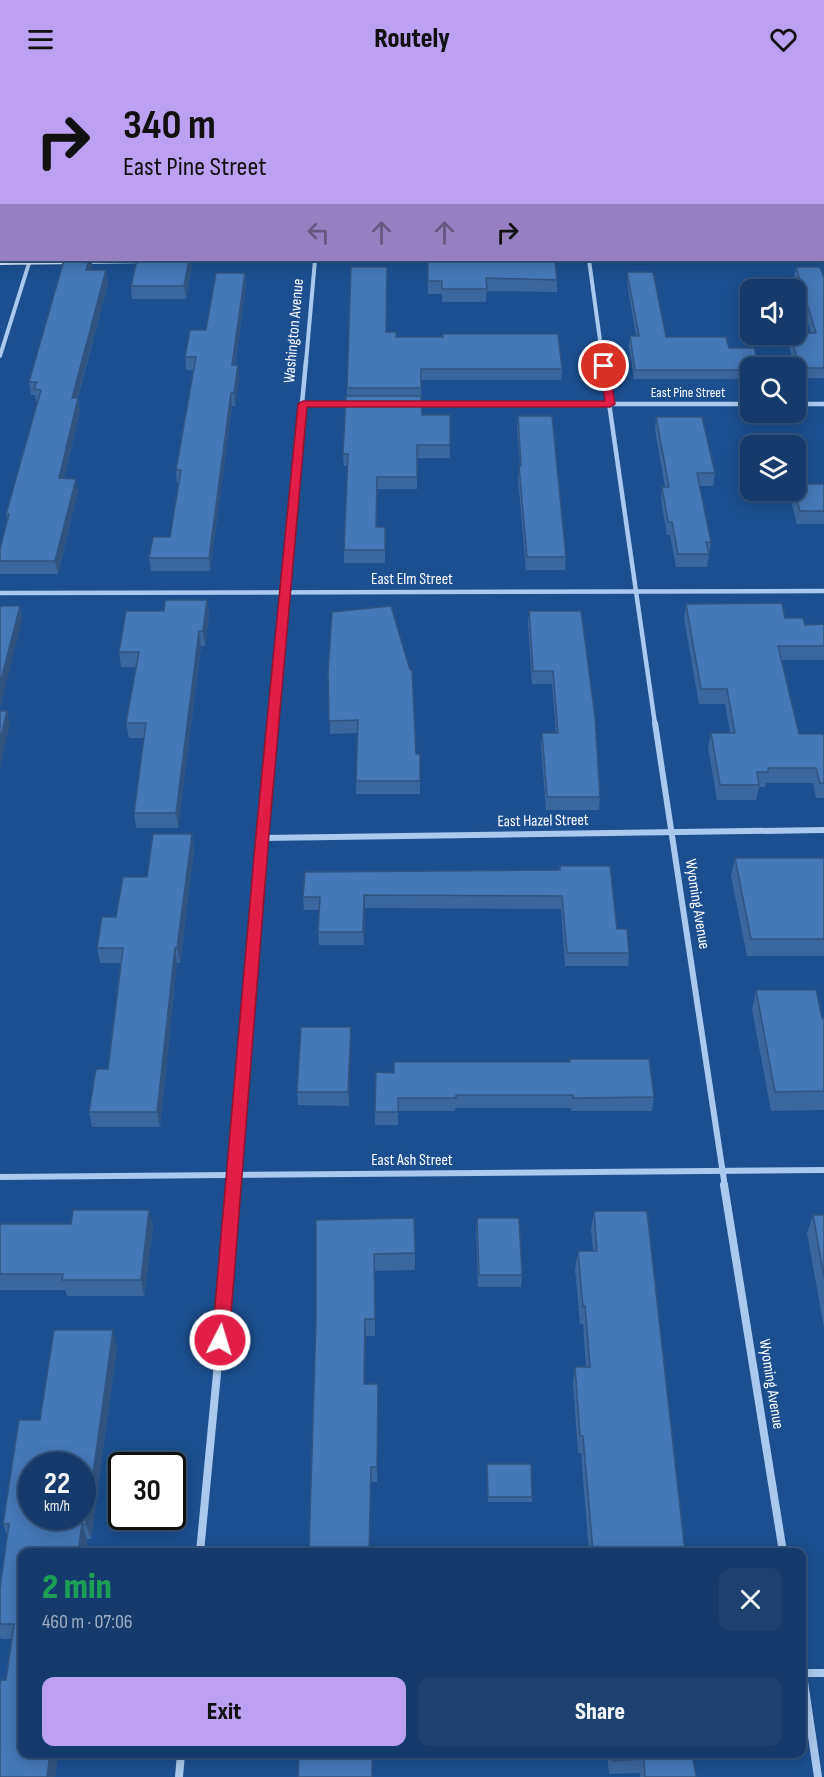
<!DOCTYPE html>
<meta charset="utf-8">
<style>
:root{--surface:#143b6b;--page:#1d4271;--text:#f1f3f6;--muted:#9dadc1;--line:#33557e;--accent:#bca0f2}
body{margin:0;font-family:"Sofia Sans Condensed",sans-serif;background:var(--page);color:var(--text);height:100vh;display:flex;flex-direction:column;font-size:22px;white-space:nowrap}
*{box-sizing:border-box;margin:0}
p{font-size:20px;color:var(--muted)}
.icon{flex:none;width:33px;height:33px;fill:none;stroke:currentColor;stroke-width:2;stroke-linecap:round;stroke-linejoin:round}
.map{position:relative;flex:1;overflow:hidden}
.panel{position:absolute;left:18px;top:1470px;width:788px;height:210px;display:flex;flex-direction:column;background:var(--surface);border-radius:12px;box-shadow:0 3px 15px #0003,0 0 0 2px var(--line)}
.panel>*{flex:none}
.banner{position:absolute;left:0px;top:0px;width:825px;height:183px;box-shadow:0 3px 15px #0003,0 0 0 2px var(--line);background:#bca0f2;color:#111;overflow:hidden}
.buttons{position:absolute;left:740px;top:201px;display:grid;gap:12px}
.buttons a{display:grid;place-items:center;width:66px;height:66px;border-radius:12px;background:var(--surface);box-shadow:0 3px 15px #0003,0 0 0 2px var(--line);font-size:30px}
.speed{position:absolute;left:18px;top:1374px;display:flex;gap:12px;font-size:30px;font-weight:700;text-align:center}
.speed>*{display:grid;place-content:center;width:78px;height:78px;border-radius:50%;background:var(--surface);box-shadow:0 3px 15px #0003,0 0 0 2px var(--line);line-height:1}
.speed small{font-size:15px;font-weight:400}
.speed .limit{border:3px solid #111;border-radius:9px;background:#fff;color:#111}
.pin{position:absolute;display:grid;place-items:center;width:51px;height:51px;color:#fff;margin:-26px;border:3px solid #fff;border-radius:50%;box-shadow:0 2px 6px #0007}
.me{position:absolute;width:66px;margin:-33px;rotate:5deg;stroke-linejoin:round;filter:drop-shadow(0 0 4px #0008)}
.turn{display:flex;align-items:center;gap:21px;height:126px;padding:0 24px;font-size:27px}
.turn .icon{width:78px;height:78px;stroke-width:2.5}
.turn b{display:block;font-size:42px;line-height:51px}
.lanes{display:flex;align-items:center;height:57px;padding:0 24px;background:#0003;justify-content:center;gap:30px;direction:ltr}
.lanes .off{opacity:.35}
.round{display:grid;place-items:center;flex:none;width:63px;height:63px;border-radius:12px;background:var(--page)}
.head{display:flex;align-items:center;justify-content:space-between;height:102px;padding:0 24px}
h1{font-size:36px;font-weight:800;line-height:45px;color:#1e9e55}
.action{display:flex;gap:12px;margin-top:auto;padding:12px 24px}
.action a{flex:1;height:69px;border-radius:12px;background:var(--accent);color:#111;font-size:24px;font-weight:800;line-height:69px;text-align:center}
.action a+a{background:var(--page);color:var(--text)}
header{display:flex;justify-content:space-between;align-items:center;height:78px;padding:0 24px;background:var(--accent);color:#111;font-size:27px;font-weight:800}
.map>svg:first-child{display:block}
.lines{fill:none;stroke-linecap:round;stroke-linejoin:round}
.street-far3{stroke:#a9c9ee;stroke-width:4}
.street-far2{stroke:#a9c9ee;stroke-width:4.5}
.street-far1{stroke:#a9c9ee;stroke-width:6}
.street{stroke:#a9c9ee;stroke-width:8}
.secondary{fill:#d6e6fa;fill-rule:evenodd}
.wall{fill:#3a679d}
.shaded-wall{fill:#305480}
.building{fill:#4478b7;stroke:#305480;stroke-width:1.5;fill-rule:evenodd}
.route{fill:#e11d48;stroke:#92132f;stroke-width:1.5}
.labels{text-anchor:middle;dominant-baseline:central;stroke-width:5;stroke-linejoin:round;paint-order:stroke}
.far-street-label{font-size:14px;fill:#fff;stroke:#1b4f8f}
.street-label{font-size:16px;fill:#fff;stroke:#1b4f8f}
</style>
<header><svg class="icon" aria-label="menu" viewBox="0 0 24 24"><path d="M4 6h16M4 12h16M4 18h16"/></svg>Routely<svg class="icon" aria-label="heart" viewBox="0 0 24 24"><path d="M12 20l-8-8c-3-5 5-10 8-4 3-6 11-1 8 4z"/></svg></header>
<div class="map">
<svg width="824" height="1699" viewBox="0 0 824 1699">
<rect width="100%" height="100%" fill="#1b4f8f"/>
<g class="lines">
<g class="street-far3">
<path d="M580,0L585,2"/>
<path d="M685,2L688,0"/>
<path d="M589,182L603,284"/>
<path d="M0,278L30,182"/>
<path d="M306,284L315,182"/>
</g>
<g class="street-far2">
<path d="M603,283L655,646"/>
<path d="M303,326H353"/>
<path d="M415,326H750"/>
<path d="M795,326H824"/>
<path d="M0,515L824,513"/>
<path d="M272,646L306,283"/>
</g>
<g class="street-far1">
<path d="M655,645L725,1109"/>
<path d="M262,760L824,752"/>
<path d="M0,1099L824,1092"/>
<path d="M235,1109L272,645"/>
</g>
<g class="street">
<path d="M724,1107L783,1474"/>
<path d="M200,1474L235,1107"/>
<path d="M801,1583L818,1699"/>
<path d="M803,1595H824"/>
<path d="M179,1699L181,1676"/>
</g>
<g class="secondary">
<path d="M155,182V185H152L0,187V183Z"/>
<path d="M171,182H243L239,184H175Z"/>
</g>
</g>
<g class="wall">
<path d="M64,182H92V188L91,192L108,205L78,320L80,333L64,400L78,413L58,496H0V471L7,441L6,436L37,324H36L35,317H31L29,304Z"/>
<path d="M427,182L557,202V214L487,213L486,224H442V216H428Z"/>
<path d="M192,187L186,221H132L131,208Z"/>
<path d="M796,189L824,200V300H798L788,264L789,256L811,255L794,199Z"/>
<path d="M627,194L666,259L729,270L750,290V301H634L629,268L630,258H636L627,204Z"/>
<path d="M245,195L246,207L235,287H238L239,299L235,328H232L210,493H151L149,480L170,459L179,405H177L176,392L193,292H186L185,279L206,252Z"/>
<path d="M386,254L396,259L562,291L561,302H421L422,337H450V380H417V411H377L376,449H385V485H344V472L348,388H344L343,376L347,310Z"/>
<path d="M518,338L566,479L565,492H526L518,400L519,388H520L517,350Z"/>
<path d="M656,339L715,395L713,408H699L711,464L707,489H676L670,457H667L661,422L662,409H665L655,352Z"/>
<path d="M824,406V446H797L790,419L791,412Z"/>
<path d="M207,522L209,537L205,568H201L178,750H136L134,735L144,660H129L126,645L136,589H121L119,574L164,533Z"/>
<path d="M686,526L785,540L805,547L824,546V582H782L799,656H824V720H816L813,705H766L765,709H759L756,722H717L708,669L711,655H730L725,626H699L684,541Z"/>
<path d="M529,533H581L600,719L599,732H546L541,668L542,655H556L552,606H532L528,547Z"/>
<path d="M328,596L416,676H420V716H356L357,655L330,656Z"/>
<path d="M192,756L194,772L180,885H177L160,1049H92L89,1034L108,991L121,885H100L97,870L147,799Z"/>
<path d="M735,780H824V878H747L731,798Z"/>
<path d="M560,788L617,851L629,875L628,888H565L561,831L365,830L364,867H319L318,854L319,832H304L303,819L559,792Z"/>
<path d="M756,912L822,940H824V1032L771,1033L752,931Z"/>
<path d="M351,949V962L349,1028L298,1027L297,1014Z"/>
<path d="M569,981L654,1019L652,1033H571V1030H455V1033H398V1047H375V1034L394,995L569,984Z"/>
<path d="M594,1133L685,1474H589L581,1375H578L573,1306L575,1289H586L583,1246H580L575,1191L578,1173H593L591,1152Z"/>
<path d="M813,1137H824V1250L807,1155Z"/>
<path d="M477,1140L522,1197L521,1209H478L476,1152Z"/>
<path d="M316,1142L415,1175V1192L375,1193V1258H366L365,1306H378L377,1404H371Z"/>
<path d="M0,1146L153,1149L144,1218H67L65,1212H0Z"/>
<path d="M117,1268L91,1461H87L85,1474H22V1676H58L55,1699H0L6,1602L12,1561H1L0,1558V1510L8,1459L3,1446L40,1342Z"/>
<path d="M487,1386L532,1419V1424H488Z"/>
<path d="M607,1676H692L696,1699H640V1695L609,1696Z"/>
</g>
<g class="shaded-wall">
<path d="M2,105V120L0,124V109Z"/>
<path d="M89,182H92V188L88,205L86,192Z"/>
<path d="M189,182H191L192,187L186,221L184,208Z"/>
<path d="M106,192L108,205L74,333L72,320Z"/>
<path d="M245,195L246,207L233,299L232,287Z"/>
<path d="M238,287L239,299L235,328L234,315Z"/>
<path d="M231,315L232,328L210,493L209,480Z"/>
<path d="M78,320L80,333L61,413L59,400Z"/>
<path d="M76,401L78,413L58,496L55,483Z"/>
<path d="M207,522L209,537L205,568L203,553Z"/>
<path d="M20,528L22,541L0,631V606Z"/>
<path d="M199,553L201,568L178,750L176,735Z"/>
<path d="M7,633L10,646L0,690V663Z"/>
<path d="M192,756L194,772L180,885L177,870Z"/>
<path d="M364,817L365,830L364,867L363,854Z"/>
<path d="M175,870L177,885L160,1049L157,1034Z"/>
<path d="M351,949V962L349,1028L348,1014Z"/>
<path d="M149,1132L153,1149L144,1218L141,1202Z"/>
<path d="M365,1241L366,1258L364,1322V1306Z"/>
<path d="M113,1252L117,1268L91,1461L86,1446Z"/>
<path d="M371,1389L370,1474H369Z"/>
<path d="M82,1446L87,1461L85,1474H78Z"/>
<path d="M50,1676H58L55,1699H47Z"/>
<rect x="372" y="1676" width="1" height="23"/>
</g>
<g class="building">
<path d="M5,0H40L39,2H4Z"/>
<path d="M117,0H171V2H116Z"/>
<path d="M407,0H476L472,2H403Z"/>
<path d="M724,0H824V74V2H729Z"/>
<path d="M2,9V105L0,109V12Z"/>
<path d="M64,182H89L86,192H106L72,320H78L59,400L76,401L55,483H0V471L9,436H6L41,312L34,311L37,304H29Z"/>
<path d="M137,182H189L184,208H131Z"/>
<path d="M428,182H555L557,202L486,200L487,211H442V203H428Z"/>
<path d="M351,189H387L386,254H396V259H443V256H558L562,291H421V310H347Z"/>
<path d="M796,189H820L824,200V290H800L790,256H795V255H816Z"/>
<path d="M627,194H653L666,259H726L729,270H754L760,290H750V292H635L630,258H639Z"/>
<path d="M216,195H245L232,287H238L234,315H231L209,480H149L153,459H170L181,392H176L196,279H185L190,252H206Z"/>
<path d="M346,318H421L422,337H450V367H417V399H377L376,449H385V472H344L348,376H343Z"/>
<path d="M518,338H552L566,479H527L519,388H521Z"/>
<path d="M656,339H702L715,395H697L711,464H706L709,476H678L672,444H668L662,409H669Z"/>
<path d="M795,406H824V433H800L794,412Z"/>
<path d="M165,522H207L203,553H199L176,735H134L146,645H126L139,574H119L126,533H164Z"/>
<path d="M782,525L785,540H803L805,547L824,546V568H778L799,656H824V705H820L816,690H768V694H757L759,707H720L711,655H735L727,611H701L686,526Z"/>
<path d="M0,528H20L0,606Z"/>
<path d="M391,528L410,592H412L416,676H420V703H356L358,642L329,643L328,596L332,534Z"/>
<path d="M529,533H581L595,639L600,719H547L542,655H558L553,593H533Z"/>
<path d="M0,633H7L0,663Z"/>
<path d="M153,756H192L177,870H175L157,1034H89L96,991H108L123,870H97L102,839H116L123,799H147Z"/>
<path d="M735,780H824V861H751Z"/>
<path d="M560,788H610L617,851H627L629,875H567L562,818L364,817L363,854H318L320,819H303L305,794L560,792Z"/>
<path d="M756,912H816L822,940H824V1013L775,1014Z"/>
<path d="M301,949H351L348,1014H297Z"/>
<path d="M569,981H649L654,1019L573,1020V1017H456V1020H398V1034H375L376,994L394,995V984H570Z"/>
<path d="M73,1132H149L141,1202H62L63,1196H0V1146H71Z"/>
<path d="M594,1133H647L685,1474H593L583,1358H580L575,1289H590L585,1228L583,1229L578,1173H597Z"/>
<path d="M813,1137H824V1199Z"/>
<path d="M414,1140L415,1175L374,1176L375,1241H365L364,1306H378L377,1389H371L369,1474H309L316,1242V1142Z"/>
<path d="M477,1140H519L522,1197H479Z"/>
<path d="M54,1252H113L86,1446H82L78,1474H22V1676H50L47,1699H0V1605L1,1602H6L14,1546H0V1510L9,1446H3L19,1342H40ZM32,1388H82V1438H32Z"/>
<path d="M487,1386H531L532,1419H488Z"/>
<path d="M299,1676H372V1699H298Z"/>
<path d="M612,1676H692L696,1699H645L644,1681L613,1683Z"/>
</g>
<path class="route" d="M604,285L609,288L615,326L610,329H307L269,756L229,1262L226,1267L220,1269L214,1267L212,1262L256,756L298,326L303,323H605L600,288Z"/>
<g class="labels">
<g class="far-street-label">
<text x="688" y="314">East Pine Street</text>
</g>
<g class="street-label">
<text transform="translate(294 253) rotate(-85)">Washington Avenue</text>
<text x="412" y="501">East Elm Street</text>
<text transform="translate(543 743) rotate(-1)">East Hazel Street</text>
<text transform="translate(697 826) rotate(81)">Wyoming Avenue</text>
<text x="412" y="1082">East Ash Street</text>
<text transform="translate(771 1306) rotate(81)">Wyoming Avenue</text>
</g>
</g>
</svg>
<div class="buttons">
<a><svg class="icon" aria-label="sound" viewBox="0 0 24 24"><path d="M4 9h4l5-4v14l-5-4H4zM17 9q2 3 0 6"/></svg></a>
<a><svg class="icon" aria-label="search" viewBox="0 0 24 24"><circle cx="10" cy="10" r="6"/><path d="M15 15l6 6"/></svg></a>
<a><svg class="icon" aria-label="layers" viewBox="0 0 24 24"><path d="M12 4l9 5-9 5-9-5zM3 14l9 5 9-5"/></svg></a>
</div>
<div class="speed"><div>22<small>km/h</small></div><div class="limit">30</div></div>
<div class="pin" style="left:604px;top:288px;background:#d93025"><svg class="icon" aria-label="arrive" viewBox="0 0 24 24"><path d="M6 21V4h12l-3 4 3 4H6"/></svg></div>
<svg class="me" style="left:220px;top:1262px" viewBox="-20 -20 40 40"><circle r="17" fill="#e11d48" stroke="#fff" stroke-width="3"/><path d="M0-11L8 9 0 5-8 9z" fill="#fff"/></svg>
<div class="banner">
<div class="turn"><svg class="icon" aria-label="right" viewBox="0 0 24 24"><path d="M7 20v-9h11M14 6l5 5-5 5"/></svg><div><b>340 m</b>East Pine Street</div></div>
<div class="lanes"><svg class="icon off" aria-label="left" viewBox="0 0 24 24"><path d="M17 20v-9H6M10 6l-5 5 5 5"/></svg><svg class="icon off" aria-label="ahead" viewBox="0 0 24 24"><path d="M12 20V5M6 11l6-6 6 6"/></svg><svg class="icon off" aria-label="ahead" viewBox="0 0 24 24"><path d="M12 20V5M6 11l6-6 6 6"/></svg><svg class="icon" aria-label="right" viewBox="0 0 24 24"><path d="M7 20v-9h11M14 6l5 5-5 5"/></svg></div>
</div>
<section class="panel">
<div class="head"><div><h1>2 min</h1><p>460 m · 07:06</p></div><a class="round"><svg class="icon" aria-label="close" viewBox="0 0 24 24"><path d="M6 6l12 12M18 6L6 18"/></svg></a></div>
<div class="action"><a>Exit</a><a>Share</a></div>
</section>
</div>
